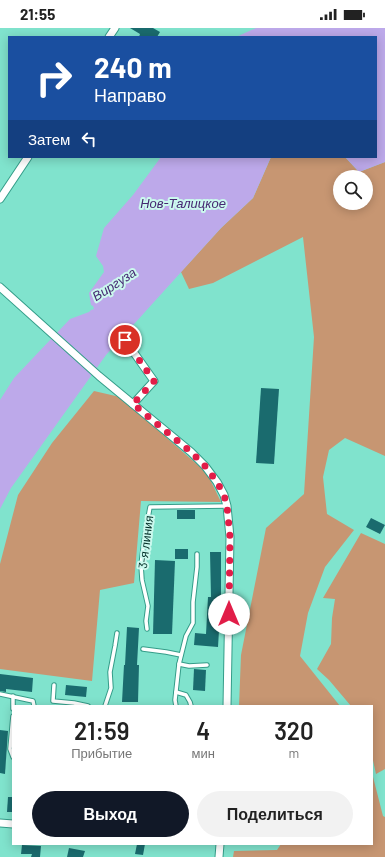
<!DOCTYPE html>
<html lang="ru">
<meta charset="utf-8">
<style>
:root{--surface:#fff;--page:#f2f2f2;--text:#222;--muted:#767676;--accent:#111827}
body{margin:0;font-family:Barlow,sans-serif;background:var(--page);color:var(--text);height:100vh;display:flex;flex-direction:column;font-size:15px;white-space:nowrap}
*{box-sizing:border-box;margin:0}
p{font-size:13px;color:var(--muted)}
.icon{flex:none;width:22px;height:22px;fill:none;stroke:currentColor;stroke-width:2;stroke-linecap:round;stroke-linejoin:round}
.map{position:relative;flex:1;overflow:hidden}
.side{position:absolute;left:12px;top:677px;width:361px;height:140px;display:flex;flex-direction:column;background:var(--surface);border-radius:0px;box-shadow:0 2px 10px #0003}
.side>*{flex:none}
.top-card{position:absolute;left:8px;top:8px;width:369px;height:122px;border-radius:0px;box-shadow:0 2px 10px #0003;background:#1a4fa0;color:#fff;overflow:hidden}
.fabs{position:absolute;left:333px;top:142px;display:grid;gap:8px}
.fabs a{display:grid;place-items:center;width:40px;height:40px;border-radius:50%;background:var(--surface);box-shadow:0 2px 10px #0003;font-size:20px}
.pin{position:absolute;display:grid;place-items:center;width:34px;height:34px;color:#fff;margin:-17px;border:2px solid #fff;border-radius:50%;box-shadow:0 1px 4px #0007}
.me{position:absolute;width:44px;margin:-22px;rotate:0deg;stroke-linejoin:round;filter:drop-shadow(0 0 3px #0008)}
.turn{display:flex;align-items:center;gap:14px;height:84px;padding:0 20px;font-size:18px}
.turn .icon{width:52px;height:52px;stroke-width:2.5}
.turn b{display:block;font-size:28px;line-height:34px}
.then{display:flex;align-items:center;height:38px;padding:0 20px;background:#0003;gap:8px;font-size:15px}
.eta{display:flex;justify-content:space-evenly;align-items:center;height:68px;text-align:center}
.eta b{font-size:24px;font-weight:600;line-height:28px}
.primary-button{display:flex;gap:8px;margin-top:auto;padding:8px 20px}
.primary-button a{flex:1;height:46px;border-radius:24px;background:var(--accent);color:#fff;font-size:16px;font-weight:600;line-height:46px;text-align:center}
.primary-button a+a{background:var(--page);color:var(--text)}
.status{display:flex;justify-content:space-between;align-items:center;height:28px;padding:0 20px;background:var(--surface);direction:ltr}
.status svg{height:11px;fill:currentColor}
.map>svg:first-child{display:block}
.green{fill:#c79672;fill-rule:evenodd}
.water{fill:#bda9ea}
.building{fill:#1a6b6e}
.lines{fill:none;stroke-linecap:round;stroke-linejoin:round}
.service-casing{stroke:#349d89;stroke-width:5.5}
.minor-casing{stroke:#349d89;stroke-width:9}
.service{stroke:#fff;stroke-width:3.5}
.minor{stroke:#fff;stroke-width:7}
.route{stroke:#e11d48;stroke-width:7;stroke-dasharray:0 12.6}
.labels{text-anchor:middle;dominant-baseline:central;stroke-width:4;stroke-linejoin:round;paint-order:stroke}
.street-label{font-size:12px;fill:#002c25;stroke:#cbf9ee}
.water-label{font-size:13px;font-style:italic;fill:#452872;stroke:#cbf9ee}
</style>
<div class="status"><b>21:55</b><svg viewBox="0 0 49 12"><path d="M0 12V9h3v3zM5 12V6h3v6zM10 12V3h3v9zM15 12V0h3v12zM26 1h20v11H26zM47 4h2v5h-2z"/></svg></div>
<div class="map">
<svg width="385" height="829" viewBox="0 0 385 829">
<rect width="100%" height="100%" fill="#80e3cd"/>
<g class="green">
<path d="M271,129H345L359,144L385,134V428L345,410L329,422L323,449L327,486L354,502L325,539L308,585L300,628L340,678H239L241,627L266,500L304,466L314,309L303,209L213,255L189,261L181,244L221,200L253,170ZM340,149H366V175H340Z"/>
<path d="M94,363L120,369L207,445L221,474L141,473L134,555L100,562L92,653L0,641V536L18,467L52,415Z"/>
<path d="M361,505L385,516V741L376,746L372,728V678H351L329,652L317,641L331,616L332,590L335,571L323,570Z"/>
<path d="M372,745L383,788L385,789V829H233L234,823L277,822L281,816H372Z"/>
</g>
<g class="water">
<path d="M256,0H385V134L359,144L345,129H376V9H236Z"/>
<path d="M161,129H271L253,170L221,200L106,327L11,460L0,481V372L14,350L70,291L89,284L91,282L94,281L93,278L91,277L89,265L104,244L103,238L96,228L104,200L133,167Z"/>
</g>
<g class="building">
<path d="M130,0H153L160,4L157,9H139L140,6Z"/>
<path d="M261,360L279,361L274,436L256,435Z"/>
<rect x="177" y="482" width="18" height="9"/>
<path d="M371,490L385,497L380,506L366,499Z"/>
<rect x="175" y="521" width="13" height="10"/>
<path d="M210,524H221V569L218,619L194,617L195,605L206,606L208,569H211Z"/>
<path d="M155,532L175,533L172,606H153Z"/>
<path d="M127,599L139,600L137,637H139L138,674H122L124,637H125Z"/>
<path d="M194,641L206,642L205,663L193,662Z"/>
<path d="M0,646L33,650L32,664L6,661V664L0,663Z"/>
<path d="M66,657L87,659L86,669L65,667Z"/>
<path d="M0,702L8,703L5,746L0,745Z"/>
<path d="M8,769H13V784H7Z"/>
<path d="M137,816H145L143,827L135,826Z"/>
<path d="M22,817L41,818L40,829H31L32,826H21Z"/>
<path d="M69,820L85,823L83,829H67Z"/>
</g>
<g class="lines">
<g class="service-casing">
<g id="service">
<path d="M147,601L146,593L148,578L142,552L141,537L144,513L150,479L227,478"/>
<path d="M143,621L166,624L181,627"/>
<path d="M179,636L189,638L207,637"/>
<path d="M54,657L53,673L74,675L88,678"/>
<path d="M176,664L186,667L190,674L191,678"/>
<path d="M0,666L33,673L34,678"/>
<path d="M13,668V681"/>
<path d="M105,678L111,660L110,644L115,618L117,605"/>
<path d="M176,678L175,672L179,636L186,608L193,595V574L197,539V526"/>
<path d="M13,688L10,721L13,729"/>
</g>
</g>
<g class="minor-casing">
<g id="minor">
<path d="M109,9L115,0"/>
<path d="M0,171L28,129"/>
<path d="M0,259L99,348L191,424L205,438L217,454L224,467L227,478L230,509L227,678"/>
<path d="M125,312L154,353L133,376"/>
<path d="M0,795L13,796"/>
<path d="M219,829L220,816"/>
</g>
</g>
<use href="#service" class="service"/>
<use href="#minor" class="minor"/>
</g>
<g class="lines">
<path class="route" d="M125,312L154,353L133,376L191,424L205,438L217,454L224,467L227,478L230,509L229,586"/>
</g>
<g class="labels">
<g class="street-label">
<text transform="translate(145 514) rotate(-83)">3-я линия</text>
</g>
<g class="water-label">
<text x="183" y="175">Нов-Талицкое</text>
<text transform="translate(114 256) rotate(-33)">Виргуза</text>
</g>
</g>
</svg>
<div class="fabs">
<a><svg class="icon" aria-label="search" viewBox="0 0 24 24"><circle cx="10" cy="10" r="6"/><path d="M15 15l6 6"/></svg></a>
</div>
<div class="pin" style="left:125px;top:312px;background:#d93025"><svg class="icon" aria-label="arrive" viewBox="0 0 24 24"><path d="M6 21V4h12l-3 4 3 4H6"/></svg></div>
<svg class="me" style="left:229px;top:586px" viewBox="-20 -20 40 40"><circle r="19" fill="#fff"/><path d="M0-13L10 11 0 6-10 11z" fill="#e11d48"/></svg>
<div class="top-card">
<div class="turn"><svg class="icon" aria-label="right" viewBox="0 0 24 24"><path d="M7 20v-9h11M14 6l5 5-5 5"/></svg><div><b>240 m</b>Направо</div></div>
<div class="then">Затем<svg class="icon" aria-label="left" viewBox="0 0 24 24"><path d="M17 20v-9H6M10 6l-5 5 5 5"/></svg></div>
</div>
<section class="side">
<div class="eta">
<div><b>21:59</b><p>Прибытие</p></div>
<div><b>4</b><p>мин</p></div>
<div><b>320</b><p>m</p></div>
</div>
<div class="primary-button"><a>Выход</a><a>Поделиться</a></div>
</section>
</div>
